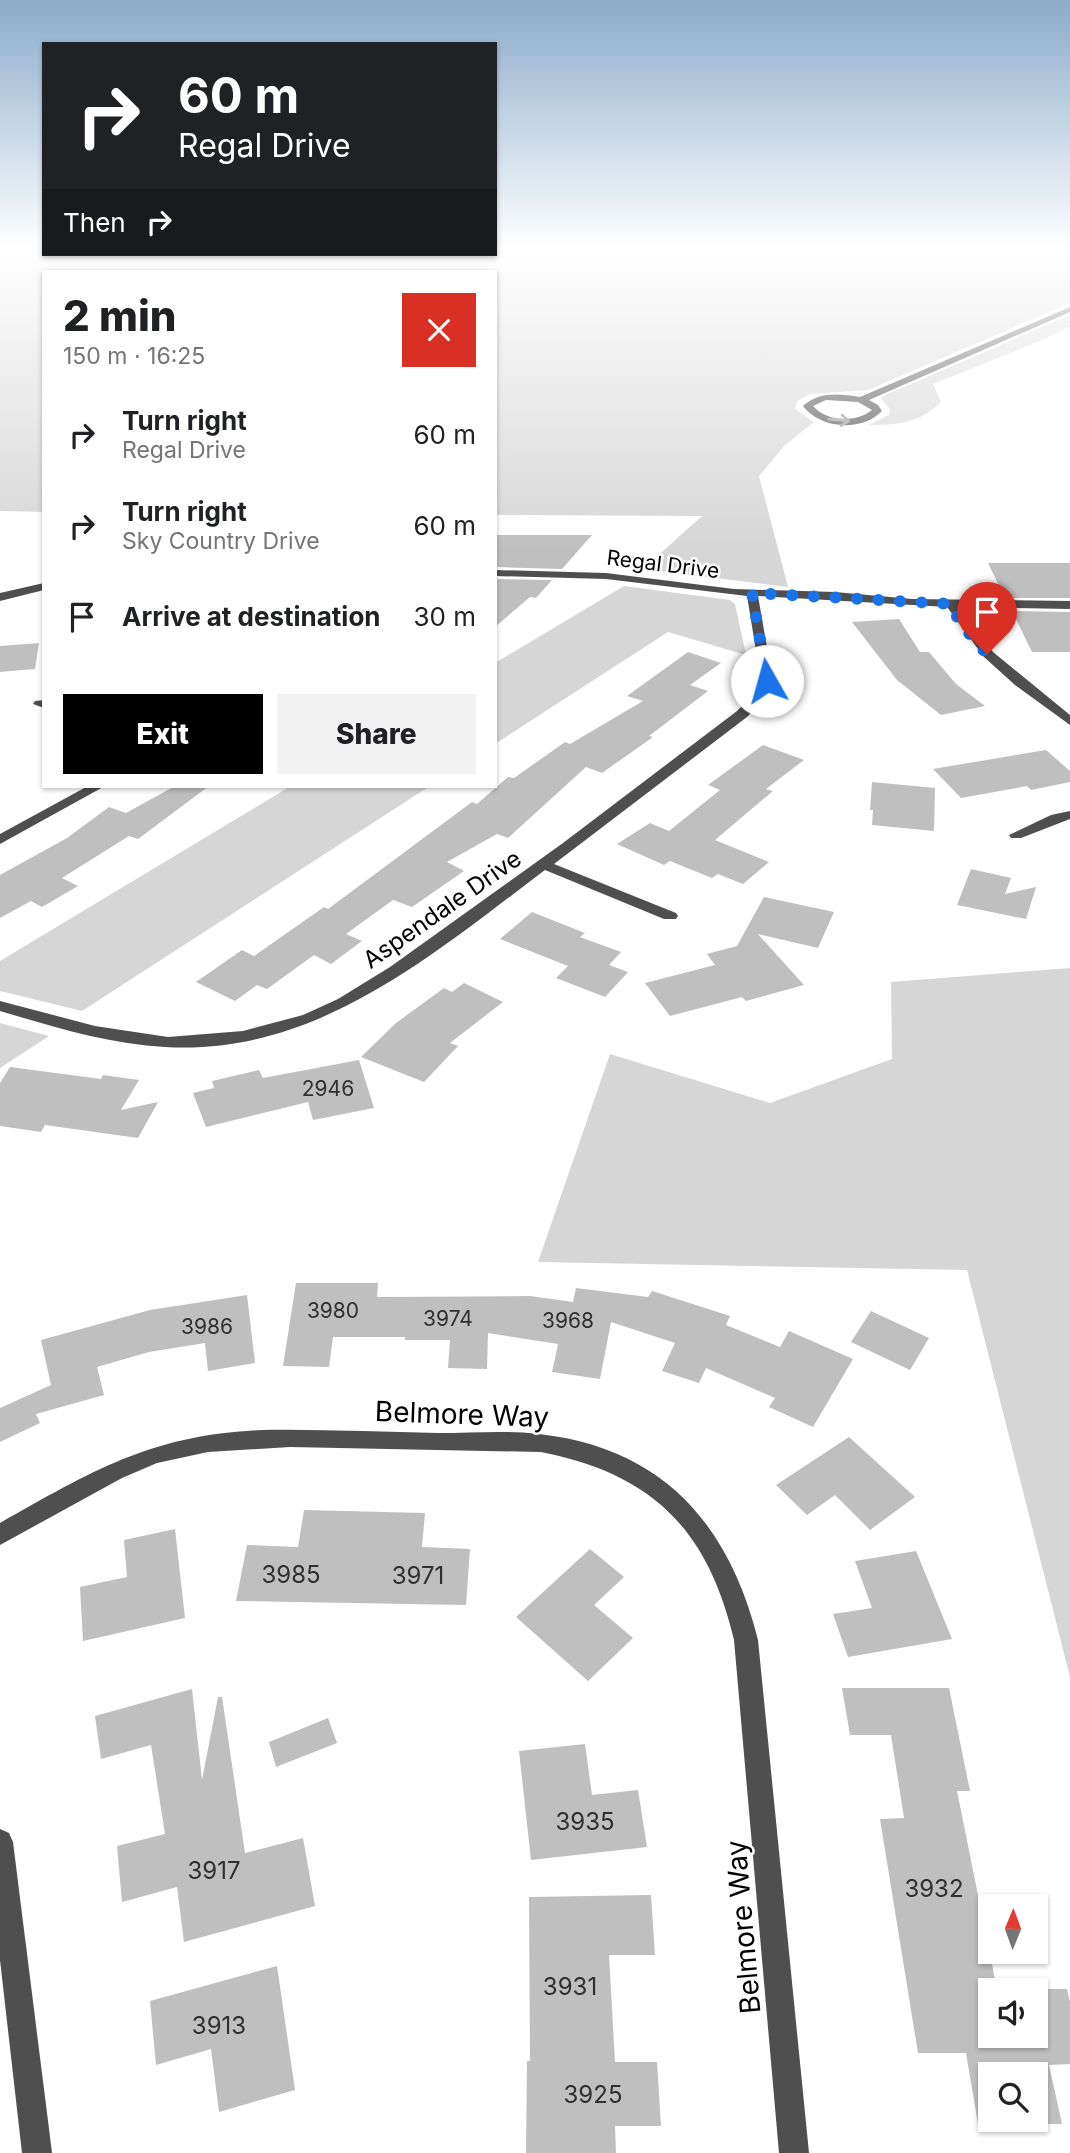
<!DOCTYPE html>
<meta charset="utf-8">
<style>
:root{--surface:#fff;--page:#f2f2f2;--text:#202124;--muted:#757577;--accent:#000}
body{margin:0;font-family:Inter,sans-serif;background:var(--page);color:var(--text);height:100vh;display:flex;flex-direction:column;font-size:26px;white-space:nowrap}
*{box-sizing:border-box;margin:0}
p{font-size:23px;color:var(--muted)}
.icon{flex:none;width:38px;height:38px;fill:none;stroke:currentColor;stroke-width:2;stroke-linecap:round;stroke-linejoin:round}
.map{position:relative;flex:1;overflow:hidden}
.details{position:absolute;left:42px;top:270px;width:455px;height:518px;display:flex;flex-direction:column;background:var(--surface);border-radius:0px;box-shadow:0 2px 5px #0004}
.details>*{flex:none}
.guide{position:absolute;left:42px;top:42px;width:455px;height:214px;border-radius:0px;box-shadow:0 2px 5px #0004;background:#202124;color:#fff;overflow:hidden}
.needle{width:46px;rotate:1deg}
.fabs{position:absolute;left:978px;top:1894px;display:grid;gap:14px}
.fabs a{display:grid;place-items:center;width:70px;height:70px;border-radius:0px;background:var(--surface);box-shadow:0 2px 5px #0004;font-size:35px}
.pin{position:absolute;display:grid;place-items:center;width:60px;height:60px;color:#fff;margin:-72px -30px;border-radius:50% 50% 50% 0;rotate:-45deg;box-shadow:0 0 7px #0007}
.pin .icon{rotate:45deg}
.me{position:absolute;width:77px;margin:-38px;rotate:353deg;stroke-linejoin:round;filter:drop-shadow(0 0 5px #0008)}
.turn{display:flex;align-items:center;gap:24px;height:147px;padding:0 21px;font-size:32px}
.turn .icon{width:91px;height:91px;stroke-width:2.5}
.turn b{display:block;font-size:49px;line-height:60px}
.then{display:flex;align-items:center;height:66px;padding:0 21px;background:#0003;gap:14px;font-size:26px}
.round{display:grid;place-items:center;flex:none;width:74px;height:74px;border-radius:0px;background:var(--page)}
.summary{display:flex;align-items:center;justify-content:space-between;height:119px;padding:0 21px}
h1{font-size:42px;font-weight:800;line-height:52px}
.primary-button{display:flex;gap:14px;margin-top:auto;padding:14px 21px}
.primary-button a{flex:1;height:80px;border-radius:0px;background:var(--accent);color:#fff;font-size:28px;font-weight:800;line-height:80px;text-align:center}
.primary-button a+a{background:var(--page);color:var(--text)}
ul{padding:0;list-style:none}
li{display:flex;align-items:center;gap:21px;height:91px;padding:0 21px}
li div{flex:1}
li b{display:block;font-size:26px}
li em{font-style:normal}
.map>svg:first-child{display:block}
.green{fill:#d6d6d6}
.building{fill:#bfbfbf;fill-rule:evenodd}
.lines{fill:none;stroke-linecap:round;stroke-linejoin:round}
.minor{fill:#4f4f4f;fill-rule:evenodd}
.oneway{stroke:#959595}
.route{stroke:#1a73e8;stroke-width:12;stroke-dasharray:0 21.6}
.labels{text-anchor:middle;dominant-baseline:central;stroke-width:5;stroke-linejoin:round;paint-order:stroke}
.far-street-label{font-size:21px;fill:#000;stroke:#fff}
.number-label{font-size:21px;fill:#303030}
.street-label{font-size:24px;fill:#000;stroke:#fff}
.near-number-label{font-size:24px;fill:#303030}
.near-street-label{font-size:28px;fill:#000;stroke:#fff}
</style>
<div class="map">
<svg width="1070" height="2153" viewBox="0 0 1070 2153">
<rect width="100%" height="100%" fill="#fff"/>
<g class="green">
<path d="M0,250H44V254H495V250H1070V303L868,390L811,394L797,401L795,409L814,422L784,446L759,476L788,587L643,569L702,516L495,515V271H44V512L0,511Z"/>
<path d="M1070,315V327L1033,344L933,384L941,402C920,423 898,425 869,425L889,415L890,409L881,399L885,395Z"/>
<path d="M624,586L730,600L735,604L746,655L668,632L495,744V663Z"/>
<path d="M291,786H430L82,1011L0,991V961Z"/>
<path d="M1070,968V1677L967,1270L538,1262L610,1054L770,1103L892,1059L891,982Z"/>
<path d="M0,1023L49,1036L0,1068Z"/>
</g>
<g class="building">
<path d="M495,535H592L562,569L495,567Z"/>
<path d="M988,563H1070V598H1005Z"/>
<path d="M495,579L552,580L536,598L530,597L495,627Z"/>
<path d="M1012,611L1070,612V652H1032Z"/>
<path d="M899,619L920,652H929L956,684L985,706L941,715L897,680L852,622Z"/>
<path d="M39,643L35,669L0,672V646Z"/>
<path d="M688,652L721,663L690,685L708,691L649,736L653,737L602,773L586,767L508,838L497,834L447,862L464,871L412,907L393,900L346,934L362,941L331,964L314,955L267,989L257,985L235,1001L196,982L242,950L254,956L324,907L328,909L472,802L477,804L508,777L514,778L565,742L570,744L643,701L627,696Z"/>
<path d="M763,745L804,760L766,789L773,791L715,840L769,862L743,884L718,874L712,878L670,861L664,865L617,844L650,823L669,831L720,790L708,785Z"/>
<path d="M1046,750L1070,771V782L1031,790L1027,786L961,798L933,769Z"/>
<path d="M872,782L935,788L934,831L872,825L873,810H870Z"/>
<path d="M175,786H209L138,839L129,836L62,878L78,886L42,907L31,901L0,918V875L67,838L109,807L126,813Z"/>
<path d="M971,869L1011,878L1005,894L1036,887L1026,919L957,905Z"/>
<path d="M764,897L834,912L818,948L758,934L804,985L746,1001L742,997L670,1016L645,983L715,965L707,954L737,946Z"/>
<path d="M532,912L585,933L580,937L621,952L609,965L628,972L605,997L556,978L568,966L500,939Z"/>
<path d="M464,983L503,1002L450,1043L458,1046L424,1082L361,1057L396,1023L444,988L452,992Z"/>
<path d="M359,1060L374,1108L313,1120L308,1102L206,1127L193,1093L214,1088L212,1081L259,1070L263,1078Z"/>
<path d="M10,1067L101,1079L103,1075L139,1080L121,1110L158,1102L138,1138L45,1125L41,1132L0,1126V1083Z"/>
<path d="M296,1283H378L377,1297L530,1296L573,1302L576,1288L648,1297L652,1291L730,1316L726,1325L780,1347L789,1331L853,1359L813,1427L769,1407L775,1398L706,1368L699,1383L662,1371L675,1343L611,1322L600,1379L552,1372L558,1344L488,1333L487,1369L448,1368L450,1340H405V1337H333L329,1367L283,1366Z"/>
<path d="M247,1295L255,1363L208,1371L205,1343L149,1352L97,1367L104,1395L36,1414L40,1423L0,1442V1408L51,1385L41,1340L150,1310Z"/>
<path d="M871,1311L929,1338L910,1370L851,1342Z"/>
<path d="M849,1437L915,1497L870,1530L835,1495L807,1515L776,1485Z"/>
<path d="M304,1510L425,1513L422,1547L470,1549L466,1605L236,1601L247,1545L298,1547Z"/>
<path d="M175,1529L185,1618L83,1641L80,1587L127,1577L124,1540Z"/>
<path d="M590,1549L624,1577L594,1605L633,1638L588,1681L516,1617Z"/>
<path d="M916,1551L952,1639L848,1657L833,1614L872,1608L855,1561Z"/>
<path d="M842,1688H949L970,1791H957L997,1989H1067L1070,2002V2064L1049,2065L1062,2124H978L966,2053H918L880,1819L904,1818L891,1735H850ZM990,1990H1036V2035H990ZM990,2074H1036V2119H990Z"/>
<path d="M192,1689L202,1780L218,1697H222L245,1853L303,1838L315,1906L184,1942L177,1887L122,1902L117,1846L165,1834L151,1745L101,1759L95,1716Z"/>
<path d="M328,1718L337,1743L276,1767L269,1742Z"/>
<path d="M585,1744L592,1795L638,1790L647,1847L531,1860L519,1751Z"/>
<path d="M651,1895L655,1955H609L615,2062H657L661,2126H615L616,2153H526L527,2061H530L529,1897Z"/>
<path d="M277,1966L295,2090L219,2112L211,2049L156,2065L150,2001Z"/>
</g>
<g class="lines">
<g class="minor">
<path d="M1070,307V312L869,400L878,405L882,411C862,432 820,429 803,406C819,391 840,394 860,397ZM826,400L858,402L872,410C856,423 827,422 813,406Z"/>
<path d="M495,570L606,573L734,589L835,592L912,599L1070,601V609L959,607L993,652L1070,715V725L1015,685L984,657L947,607L758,596L773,681L764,700L747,717L554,864L676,913L678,916L676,919H664L545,870C432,955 316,1056 165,1047C109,1044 54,1027 0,1011V1001L95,1026L168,1037L243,1031L303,1015L338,999L390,967L563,843L737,711L753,695L761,681L747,596L606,579L495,576Z"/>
<path d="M44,583V590L0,601V593Z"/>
<path d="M44,700V708L33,704L35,701Z"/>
<path d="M88,786H105L0,844V834Z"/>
<path d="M1070,811V819L1021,838H1011L1009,835L1051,815Z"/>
<path d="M262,1430C321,1429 379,1432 438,1433C471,1433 506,1430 539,1434C663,1448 729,1524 758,1640L809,2153H779L734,1640C708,1530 653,1474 541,1452L290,1447L208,1452L157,1463L122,1478L0,1545V1523C94,1470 151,1435 262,1430Z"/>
<path d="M0,1829L9,1833L13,1842L52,2153H22L0,1960Z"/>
</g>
</g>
<defs><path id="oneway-shaft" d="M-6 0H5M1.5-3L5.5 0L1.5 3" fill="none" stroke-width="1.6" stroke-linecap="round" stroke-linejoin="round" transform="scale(1.75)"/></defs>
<use class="oneway" href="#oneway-shaft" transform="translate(839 420) rotate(5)"/>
<linearGradient id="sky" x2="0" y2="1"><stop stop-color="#8aabca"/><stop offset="0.45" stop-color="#fff"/><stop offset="1" stop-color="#fff" stop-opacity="0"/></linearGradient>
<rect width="1070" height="551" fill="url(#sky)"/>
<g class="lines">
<path class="route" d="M767,681L752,593L951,604L960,623L987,654"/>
</g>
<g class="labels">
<g class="far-street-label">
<text transform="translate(663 564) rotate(7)">Regal Drive</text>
</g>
<g class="number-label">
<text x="328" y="1088">2946</text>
<text x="333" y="1310">3980</text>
<text x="448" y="1318">3974</text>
<text x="568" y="1320">3968</text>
<text x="207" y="1326">3986</text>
</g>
<g class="street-label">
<text transform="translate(442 909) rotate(-35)">Aspendale Drive</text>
</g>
<g class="near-number-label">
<text x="291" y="1574">3985</text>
<text x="418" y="1575">3971</text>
<text x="585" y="1821">3935</text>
<text x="214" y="1870">3917</text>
<text x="934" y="1888">3932</text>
<text x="570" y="1986">3931</text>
<text x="219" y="2025">3913</text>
<text x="593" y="2094">3925</text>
</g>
<g class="near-street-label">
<text transform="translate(462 1414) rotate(2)">Belmore Way</text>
<text transform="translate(743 1927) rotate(-95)">Belmore Way</text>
</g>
</g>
</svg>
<div class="fabs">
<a><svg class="needle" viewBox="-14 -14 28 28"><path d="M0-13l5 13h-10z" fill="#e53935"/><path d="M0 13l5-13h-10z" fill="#757577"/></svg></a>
<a><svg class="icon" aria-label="sound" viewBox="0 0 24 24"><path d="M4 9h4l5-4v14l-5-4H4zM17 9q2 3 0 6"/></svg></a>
<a><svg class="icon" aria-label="search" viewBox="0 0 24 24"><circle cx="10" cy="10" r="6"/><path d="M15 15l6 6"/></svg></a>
</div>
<div class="pin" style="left:987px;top:654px;background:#d93025"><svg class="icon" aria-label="arrive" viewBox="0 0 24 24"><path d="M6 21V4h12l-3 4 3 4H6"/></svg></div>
<svg class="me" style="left:767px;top:681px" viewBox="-20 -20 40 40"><circle r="19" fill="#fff"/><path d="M0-13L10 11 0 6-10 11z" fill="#1a73e8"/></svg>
<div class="guide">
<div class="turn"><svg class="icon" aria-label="right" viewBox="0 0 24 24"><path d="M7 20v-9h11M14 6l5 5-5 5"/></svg><div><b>60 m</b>Regal Drive</div></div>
<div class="then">Then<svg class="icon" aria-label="right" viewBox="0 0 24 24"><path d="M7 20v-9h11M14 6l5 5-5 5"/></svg></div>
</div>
<section class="details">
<div class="summary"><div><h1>2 min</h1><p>150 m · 16:25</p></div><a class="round" style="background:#d93025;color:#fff"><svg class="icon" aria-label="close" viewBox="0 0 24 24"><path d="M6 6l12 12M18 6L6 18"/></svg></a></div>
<ul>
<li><svg class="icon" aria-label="right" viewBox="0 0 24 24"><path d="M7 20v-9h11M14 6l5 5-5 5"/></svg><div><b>Turn right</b><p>Regal Drive</p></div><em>60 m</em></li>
<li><svg class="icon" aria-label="right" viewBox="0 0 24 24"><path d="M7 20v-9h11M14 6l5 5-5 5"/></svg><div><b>Turn right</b><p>Sky Country Drive</p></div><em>60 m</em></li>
<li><svg class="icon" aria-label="arrive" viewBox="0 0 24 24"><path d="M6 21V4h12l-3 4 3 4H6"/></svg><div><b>Arrive at destination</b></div><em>30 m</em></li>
</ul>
<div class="primary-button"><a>Exit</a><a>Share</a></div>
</section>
</div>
